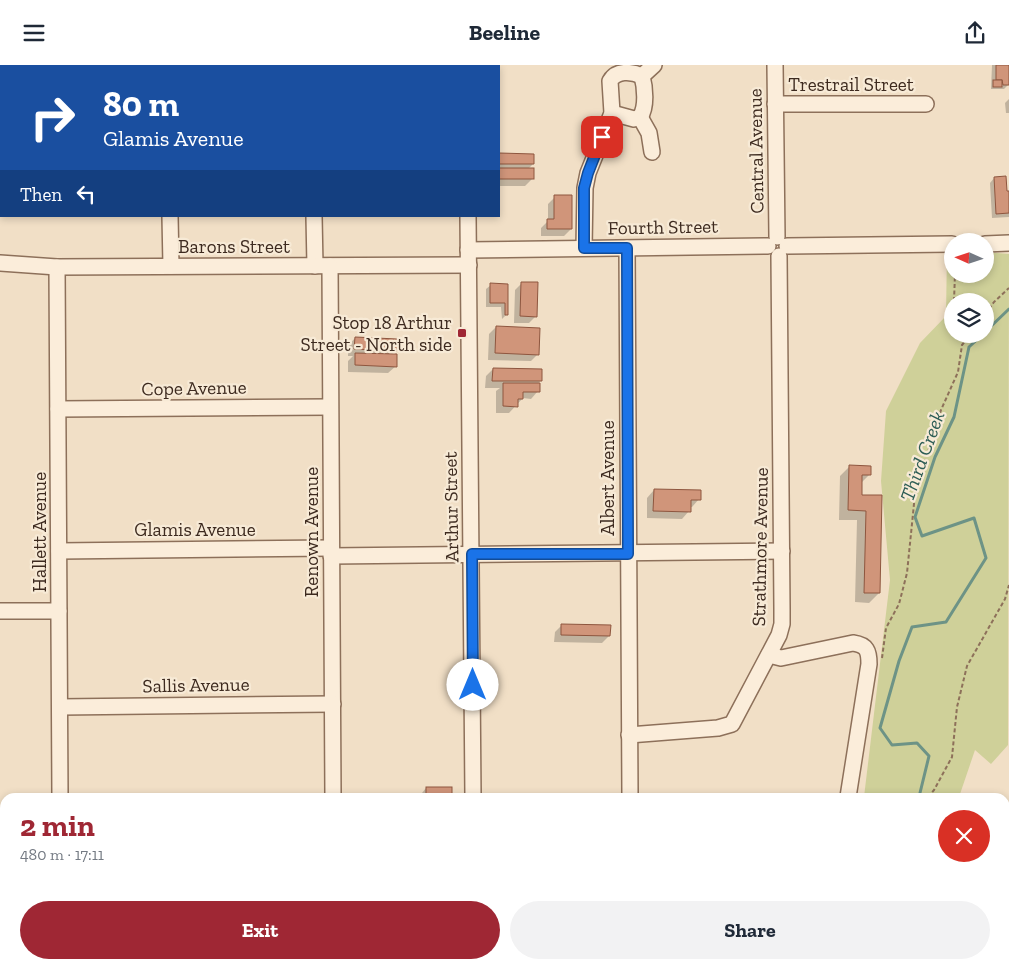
<!DOCTYPE html>
<meta charset="utf-8">
<style>
:root{--surface:#fff;--page:#f2f2f3;--text:#1f2937;--muted:#747a83;--accent:#9f2734}
body{margin:0;font-family:"Zilla Slab",serif;background:var(--page);color:var(--text);height:100vh;display:flex;flex-direction:column;font-size:19px;white-space:nowrap}
*{box-sizing:border-box;margin:0}
p{font-size:16px;color:var(--muted)}
.icon{flex:none;width:28px;height:28px;fill:none;stroke:currentColor;stroke-width:2;stroke-linecap:round;stroke-linejoin:round}
.map{position:relative;flex:1;overflow:hidden}
.side{position:absolute;left:0px;top:728px;width:1010px;height:176px;display:flex;flex-direction:column;background:var(--surface);border-radius:15px 15px 0 0;box-shadow:0 2px 8px #0003}
.side>*{flex:none}
.top-card{position:absolute;left:0px;top:0px;width:500px;height:152px;box-shadow:0 2px 8px #0003;background:#1a4fa0;color:#fff;overflow:hidden}
.needle{width:32px;rotate:273deg}
.tools{position:absolute;left:944px;top:168px;display:grid;gap:10px}
.tools a{display:grid;place-items:center;width:50px;height:50px;border-radius:50%;background:var(--surface);box-shadow:0 2px 8px #0003;font-size:25px}
.pin{position:absolute;display:grid;place-items:center;width:42px;height:42px;color:#fff;margin:-21px;border-radius:10px;box-shadow:0 2px 8px #0006}
.me{position:absolute;width:55px;margin:-28px;rotate:0deg;stroke-linejoin:round;filter:drop-shadow(0 0 4px #0008)}
.turn{display:flex;align-items:center;gap:18px;height:105px;padding:0 20px;font-size:22px}
.turn .icon{width:65px;height:65px;stroke-width:2.5}
.turn b{display:block;font-size:35px;line-height:42px}
.then{display:flex;align-items:center;height:48px;padding:0 20px;background:#0003;gap:10px;font-size:19px}
.round{display:grid;place-items:center;flex:none;width:52px;height:52px;border-radius:26px;background:var(--page)}
.summary{display:flex;align-items:center;justify-content:space-between;height:85px;padding:0 20px}
h1{font-size:30px;font-weight:700;line-height:38px;color:var(--accent)}
.cta{display:flex;gap:10px;margin-top:auto;padding:10px 20px}
.cta a{flex:1;height:58px;border-radius:30px;background:var(--accent);color:#fff;font-size:20px;font-weight:700;line-height:58px;text-align:center}
.cta a+a{background:var(--page);color:var(--text)}
header{display:flex;justify-content:space-between;align-items:center;height:65px;padding:0 20px;background:var(--surface);font-size:22px;font-weight:700}
.map>svg:first-child{display:block}
.green{fill:#cfd099;fill-rule:evenodd}
.shadow{fill:#0003}
.lines{fill:none;stroke-linecap:round;stroke-linejoin:round}
.stream{stroke:#6d9386;stroke-width:3}
.building{fill:#d0957a;stroke:#8e563f}
.minor-casing{stroke:#8d705a;stroke-width:18}
.path{stroke:#8d705a;stroke-width:2;stroke-dasharray:4 2.5;stroke-linecap:butt}
.minor{stroke:#fbedda;stroke-width:15}
.route-casing{stroke:#114b97;stroke-width:12}
.route{stroke:#1a73e8;stroke-width:9}
.poi-dot{fill:#9f2734;stroke:#f7ead6;stroke-width:2}
.labels{text-anchor:middle;dominant-baseline:central;stroke-width:4.5;stroke-linejoin:round;paint-order:stroke}
.street-label{font-size:19px;fill:#3d2a1f;stroke:#f7ead6}
.poi-label{font-size:19px;fill:#3d2a1f;stroke:#f7ead6;text-anchor:end}
.water-label{font-size:20px;font-style:italic;fill:#2d5d55;stroke:#f7ead6}
</style>
<header><svg class="icon" aria-label="menu" viewBox="0 0 24 24"><path d="M4 6h16M4 12h16M4 18h16"/></svg>Beeline<svg class="icon" aria-label="share" viewBox="0 0 24 24"><path d="M12 15V3M7 8l5-5 5 5M5 13v7h14v-7"/></svg></header>
<div class="map">
<svg width="1009" height="903" viewBox="0 0 1009 903">
<rect width="100%" height="100%" fill="#f1dfc6"/>
<path class="green" d="M947,185H952V209H985V187L1009,189L1008,680L991,699L975,685L959,732H864L890,515L881,416L886,346L920,278L946,251ZM952,236H985V269H952Z"/>
<g class="shadow">
<path d="M992,0H1009V19L1004,24H991Z"/>
<path d="M0,19H1L0,71Z"/>
<path d="M1009,34V48H1006L1005,38Z"/>
<path d="M499,90H533V99L527,105L532,114L525,121H499Z"/>
<path d="M994,113L1006,127H1009V152L992,153L990,118Z"/>
<rect x="0" y="131" width="1" height="14"/>
<path d="M555,132L571,164L564,171H541V163L548,156V139Z"/>
<path d="M522,218L536,251L529,258H514L515,225Z"/>
<path d="M491,220H507V249L502,254L501,242H486V224Z"/>
<path d="M496,262L538,289L531,296L488,295L489,269Z"/>
<path d="M355,273L396,285L391,290L396,301L388,308L348,307V296L353,291H348V281Z"/>
<path d="M493,304L541,315L537,320L538,326L531,334L523,333L509,348H496V326L500,323H485L486,311Z"/>
<path d="M850,401L870,409L861,418V431H881L879,528L869,538L855,537L857,455H839L840,411Z"/>
<path d="M654,425L699,434L692,442H689V446L682,454L647,453V433Z"/>
<path d="M562,560L609,571L602,578L554,577L555,567Z"/>
<path d="M426,723H451V732H422V728Z"/>
</g>
<g class="lines">
<g class="stream">
<path d="M985,267L1009,244"/>
<path d="M919,732L929,691L917,678L892,680L880,663L899,596L912,562L946,557L986,493L974,453L922,471L915,452L935,392L954,352L969,282L983,269"/>
<path d="M827,903L829,899"/>
</g>
</g>
<g class="building">
<path d="M996,0H1009V20H1003L1002,15H996Z"/>
<rect x="993" y="15" width="9" height="7"/>
<rect x="0" y="17" width="1" height="51"/>
<path d="M499,88L534,89V99H499Z"/>
<rect x="499" y="103" width="35" height="11"/>
<path d="M1006,111L1007,126H1009V148L996,149L994,112Z"/>
<path d="M554,130H572V164H547V154H554Z"/>
<path d="M521,217H538L537,252L520,251Z"/>
<path d="M490,218L508,219V250H505V238H490Z"/>
<path d="M496,261L540,263L539,290L495,288Z"/>
<path d="M355,272L397,274V286L354,284Z"/>
<path d="M355,288L397,289V302L355,300Z"/>
<path d="M493,303L542,304V316H492Z"/>
<path d="M503,318H540V327H523V334H518V342L503,341Z"/>
<path d="M849,400L871,401V410H862V430H882L880,528H864L866,446L848,445Z"/>
<path d="M654,424L701,425V435H691V447L653,446Z"/>
<path d="M561,559L611,560L610,571L561,570Z"/>
<rect x="426" y="722" width="26" height="10"/>
</g>
<g class="lines">
<g class="minor-casing">
<g id="minor">
<path d="M313,0V1"/>
<path d="M466,0V1"/>
<path d="M775,0L777,172"/>
<path d="M190,1L192,0"/>
<path d="M642,11L654,0"/>
<path d="M775,39H926"/>
<path d="M612,48L634,54L640,52C647,42 645,22 642,11"/>
<path d="M640,52L649,68L652,87"/>
<path d="M0,83H1"/>
<path d="M170,151L171,201"/>
<path d="M314,151L315,201"/>
<path d="M468,151L473,732"/>
<path d="M985,179L1009,178"/>
<path d="M787,181L952,179"/>
<path d="M584,183L585,123L588,108L612,48L610,16C616,5 631,6 642,11"/>
<path d="M627,183L630,732"/>
<path d="M468,185L768,181"/>
<path d="M0,198L57,202L469,200"/>
<path d="M330,201L333,732"/>
<path d="M57,202L60,732"/>
<path d="M58,344L330,342"/>
<path d="M59,486L331,483"/>
<path d="M331,491L782,486"/>
<path d="M0,546H59"/>
<path d="M769,590L781,593L853,578C867,580 869,586 869,599L848,732"/>
<path d="M60,642L333,639"/>
<path d="M629,670L718,663L732,659L779,570L782,559V544L779,191"/>
<path d="M1005,789H1009"/>
<path d="M0,820H5"/>
<path d="M61,899V903"/>
<path d="M475,899V903"/>
<path d="M670,899V903"/>
<path d="M974,899V903"/>
<path d="M881,903V899"/>
</g>
</g>
<g class="path">
<path d="M954,236L955,209"/>
<path d="M985,249L994,237L1009,223"/>
<path d="M882,593L886,563L899,539L907,508L915,429L941,345L958,307L962,280L971,269"/>
<path d="M928,732L934,725L952,692L957,642L967,601L1005,534L1009,520"/>
<path d="M811,903L813,899"/>
</g>
<use href="#minor" class="minor"/>
</g>
<g class="lines">
<g class="route-casing">
<path id="route" d="M473,620L472,489H628L627,183H584V123L588,108L602,72"/>
</g>
<use href="#route" class="route"/>
</g>
<rect class="poi-dot" x="457" y="263" width="10" height="10" rx="2.5"/>
<g class="labels">
<g class="street-label">
<text x="851" y="19">Trestrail Street</text>
<text transform="translate(756 86) rotate(-91)">Central Avenue</text>
<text transform="translate(663 162) rotate(-1)">Fourth Street</text>
<text x="234" y="181">Barons Street</text>
<text transform="translate(194 323) rotate(-1)">Cope Avenue</text>
<text transform="translate(607 413) rotate(-90)">Albert Avenue</text>
<text transform="translate(451 442) rotate(-91)">Arthur Street</text>
<text x="195" y="464">Glamis Avenue</text>
<text transform="translate(39 467) rotate(-90)">Hallett Avenue</text>
<text transform="translate(311 467) rotate(-90)">Renown Avenue</text>
<text transform="translate(760 482) rotate(-89)">Strathmore Avenue</text>
<text transform="translate(196 620) rotate(-1)">Sallis Avenue</text>
</g>
<g class="poi-label">
<text x="452" y="257">Stop 18 Arthur<tspan x="452" dy="22">Street - North side</tspan></text>
</g>
<g class="water-label">
<text transform="translate(922 391) rotate(-70)">Third Creek</text>
</g>
</g>
</svg>
<div class="tools">
<a><svg class="needle" viewBox="-14 -14 28 28"><path d="M0-13l5 13h-10z" fill="#e53935"/><path d="M0 13l5-13h-10z" fill="#747a83"/></svg></a>
<a><svg class="icon" aria-label="layers" viewBox="0 0 24 24"><path d="M12 4l9 5-9 5-9-5zM3 14l9 5 9-5"/></svg></a>
</div>
<div class="pin" style="left:602px;top:72px;background:#d93025"><svg class="icon" aria-label="arrive" viewBox="0 0 24 24"><path d="M6 21V4h12l-3 4 3 4H6"/></svg></div>
<svg class="me" style="left:473px;top:620px" viewBox="-20 -20 40 40"><circle r="19" fill="#fff"/><path d="M0-13L10 11 0 6-10 11z" fill="#1a73e8"/></svg>
<div class="top-card">
<div class="turn"><svg class="icon" aria-label="right" viewBox="0 0 24 24"><path d="M7 20v-9h11M14 6l5 5-5 5"/></svg><div><b>80 m</b>Glamis Avenue</div></div>
<div class="then">Then<svg class="icon" aria-label="left" viewBox="0 0 24 24"><path d="M17 20v-9H6M10 6l-5 5 5 5"/></svg></div>
</div>
<section class="side">
<div class="summary"><div><h1>2 min</h1><p>480 m · 17:11</p></div><a class="round" style="background:#d93025;color:#fff"><svg class="icon" aria-label="close" viewBox="0 0 24 24"><path d="M6 6l12 12M18 6L6 18"/></svg></a></div>
<div class="cta"><a>Exit</a><a>Share</a></div>
</section>
</div>
